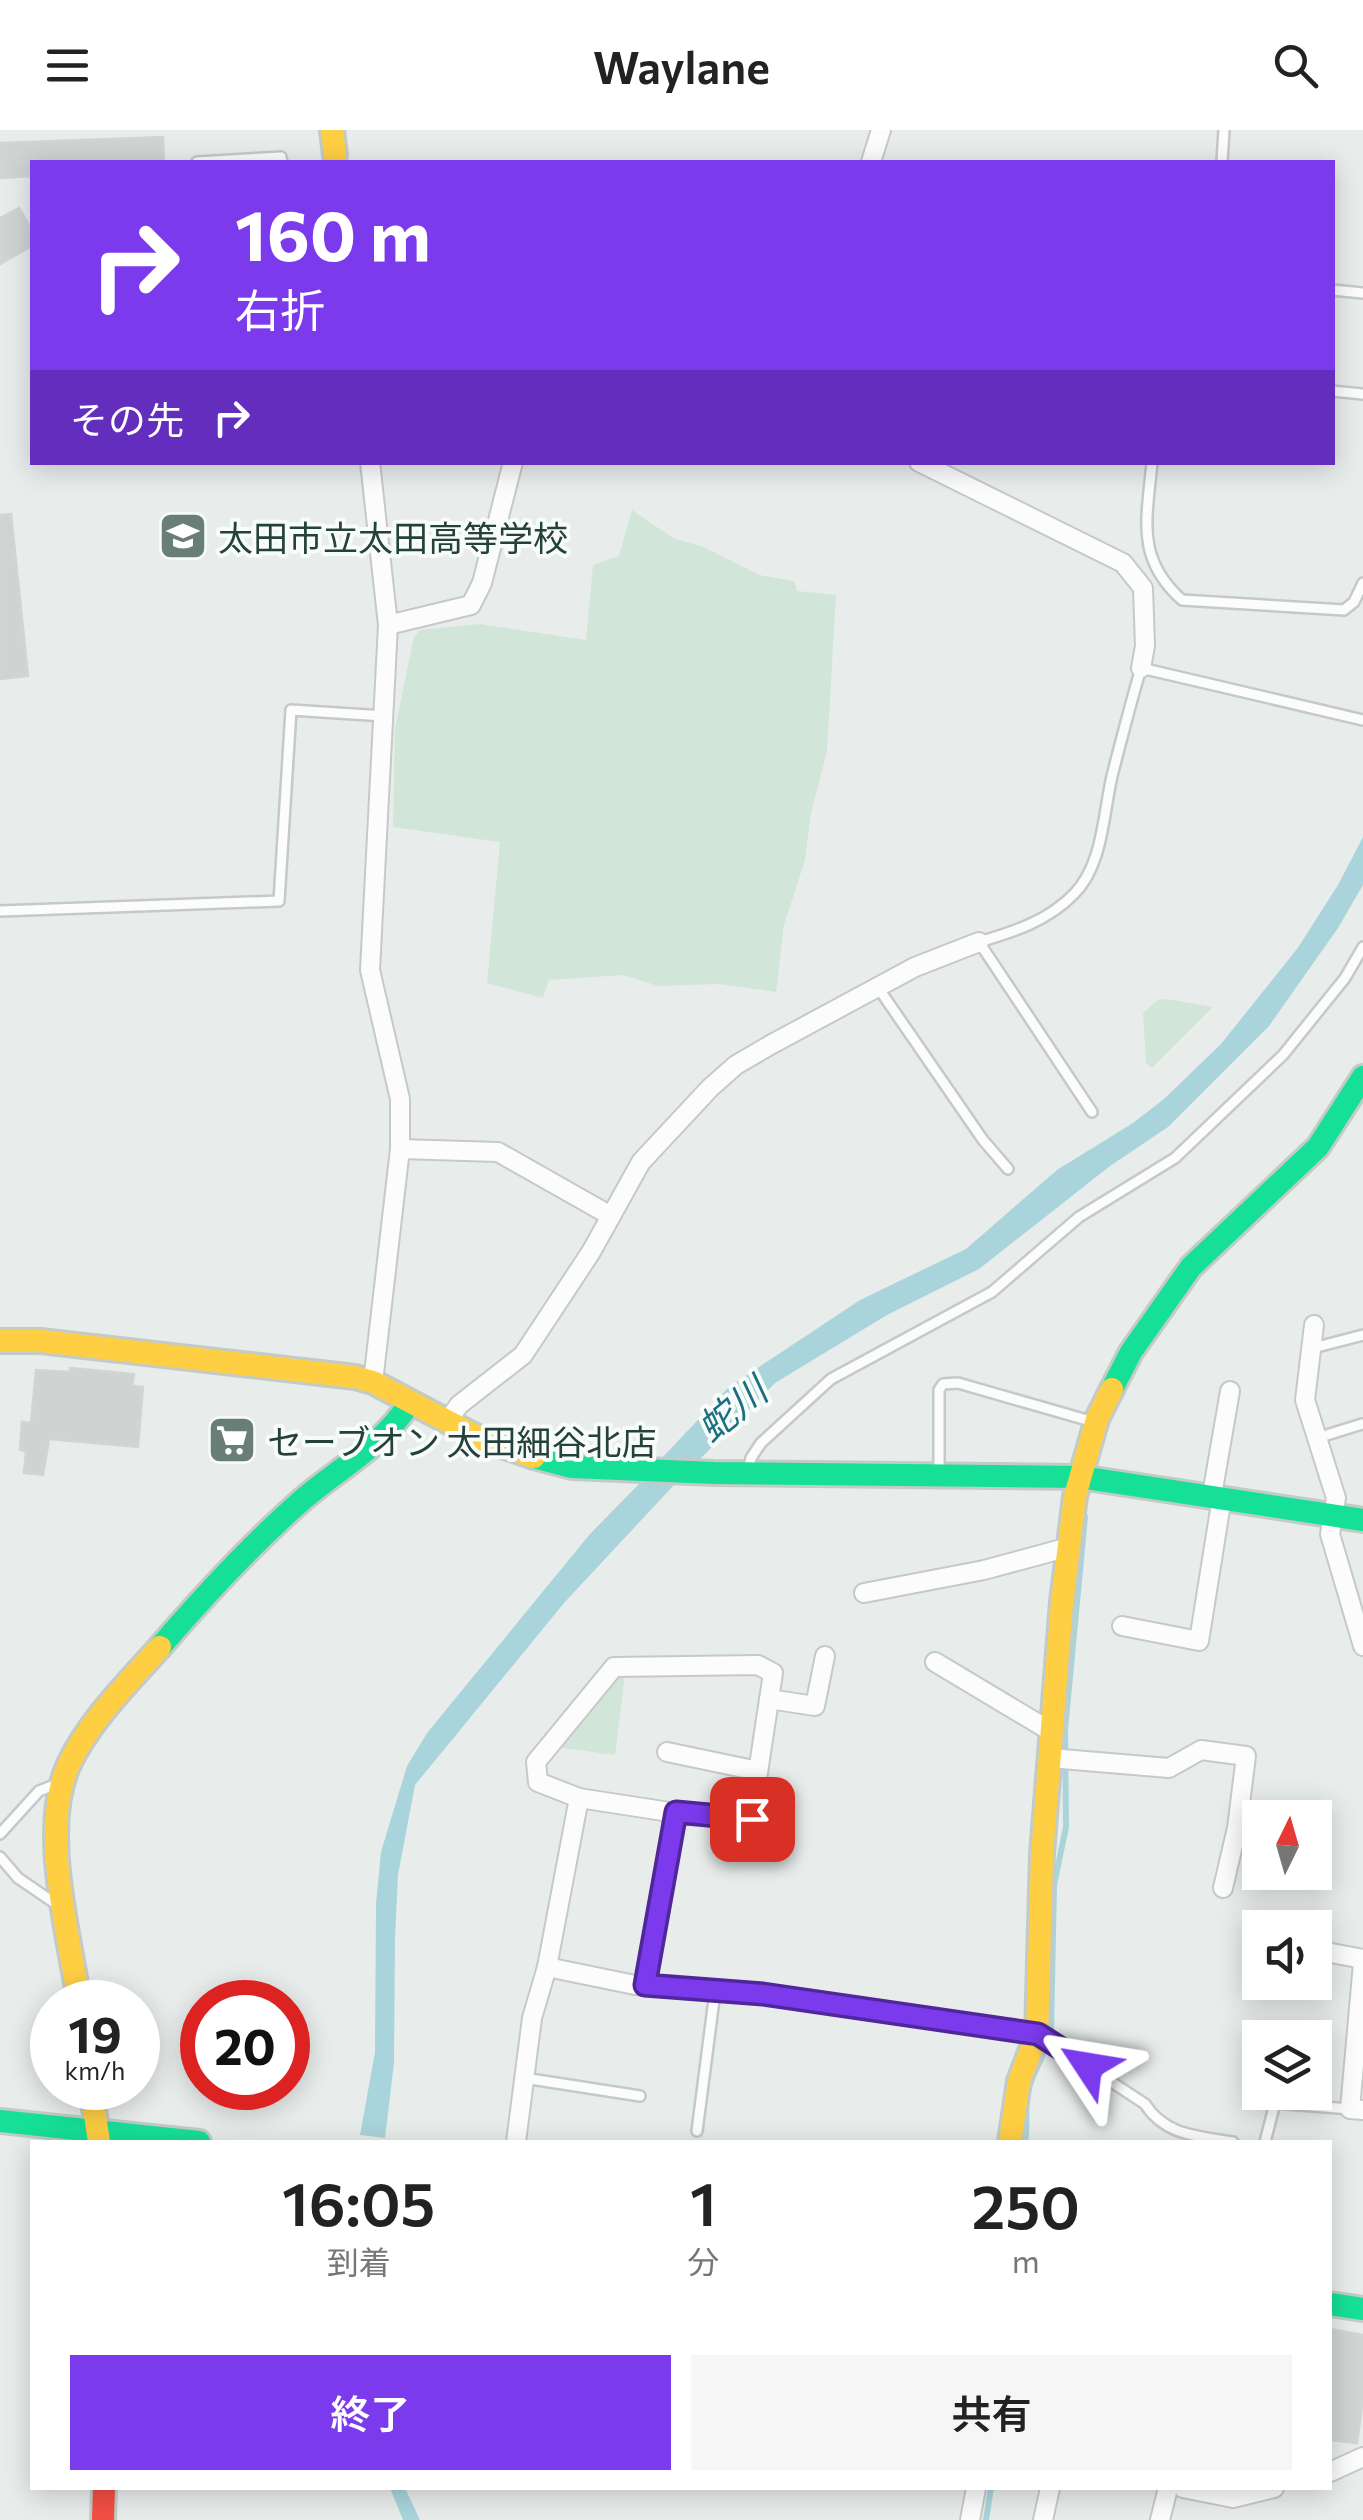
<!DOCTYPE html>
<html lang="ja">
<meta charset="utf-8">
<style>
:root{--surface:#fff;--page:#f6f6f6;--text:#222;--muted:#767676;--accent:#7c3aed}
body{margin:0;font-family:Commissioner,"Noto Sans JP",sans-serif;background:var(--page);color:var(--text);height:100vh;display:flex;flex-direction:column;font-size:38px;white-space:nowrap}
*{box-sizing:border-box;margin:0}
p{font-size:32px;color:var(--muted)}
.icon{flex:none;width:55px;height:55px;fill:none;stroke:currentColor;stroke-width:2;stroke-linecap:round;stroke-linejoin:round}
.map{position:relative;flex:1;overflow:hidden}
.side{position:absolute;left:30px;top:2010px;width:1302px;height:350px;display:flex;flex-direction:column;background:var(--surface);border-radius:0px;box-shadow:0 5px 25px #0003}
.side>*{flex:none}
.banner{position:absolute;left:30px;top:30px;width:1305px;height:305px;border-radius:0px;box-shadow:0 5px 25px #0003;background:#7c3aed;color:#fff;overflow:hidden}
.needle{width:65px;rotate:5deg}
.buttons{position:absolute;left:1242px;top:1670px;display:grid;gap:20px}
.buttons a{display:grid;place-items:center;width:90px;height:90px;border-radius:0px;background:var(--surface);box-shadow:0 5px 25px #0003;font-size:50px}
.speed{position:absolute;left:30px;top:1850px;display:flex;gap:20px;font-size:50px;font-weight:700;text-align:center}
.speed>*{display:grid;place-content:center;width:130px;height:130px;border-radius:50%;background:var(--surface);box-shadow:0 5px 25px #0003;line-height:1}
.speed small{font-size:25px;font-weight:400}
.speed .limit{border:15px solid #d22;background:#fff;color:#111}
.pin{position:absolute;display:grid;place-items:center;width:85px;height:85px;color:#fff;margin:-42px;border-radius:20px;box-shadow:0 5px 15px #0006}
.me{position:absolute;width:110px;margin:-55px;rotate:303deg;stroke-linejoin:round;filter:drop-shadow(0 0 8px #0008)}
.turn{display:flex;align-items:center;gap:35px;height:210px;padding:0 40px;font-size:45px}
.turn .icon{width:130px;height:130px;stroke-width:2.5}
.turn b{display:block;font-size:70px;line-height:85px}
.then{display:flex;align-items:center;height:95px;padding:0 40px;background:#0003;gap:20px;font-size:38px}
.eta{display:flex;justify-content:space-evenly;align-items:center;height:170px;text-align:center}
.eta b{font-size:60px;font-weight:600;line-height:70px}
.action{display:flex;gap:20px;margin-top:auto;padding:20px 40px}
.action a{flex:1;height:115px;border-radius:0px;background:var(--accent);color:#fff;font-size:40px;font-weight:600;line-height:115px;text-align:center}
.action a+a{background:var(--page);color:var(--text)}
header{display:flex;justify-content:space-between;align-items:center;height:130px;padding:0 40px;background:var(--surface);font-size:45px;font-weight:600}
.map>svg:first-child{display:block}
.green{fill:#d1e6d8}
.water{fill:#a9d4db}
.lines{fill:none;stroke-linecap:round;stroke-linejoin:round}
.stream{stroke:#a9d4db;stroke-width:6}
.building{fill:#cfd4d2;stroke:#d1d6d4;stroke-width:2.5}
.lane-casing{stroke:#c5cac8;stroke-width:14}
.street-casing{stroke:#c5cac8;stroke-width:22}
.fast-casing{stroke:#c3cbc8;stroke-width:28}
.slow-casing{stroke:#c3cbc8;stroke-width:28}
.jam-casing{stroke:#c3cbc8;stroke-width:28}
.lane{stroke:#fcfcfc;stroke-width:9}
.street{stroke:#fcfcfc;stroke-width:18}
.fast{stroke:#16e098;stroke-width:22}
.slow{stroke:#ffcf43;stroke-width:22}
.jam{stroke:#f24e42;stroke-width:22}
.route-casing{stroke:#51269a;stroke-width:25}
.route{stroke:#7c3aed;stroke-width:18}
.labels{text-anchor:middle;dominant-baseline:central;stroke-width:8;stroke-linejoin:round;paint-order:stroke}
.poi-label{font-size:35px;fill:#24423a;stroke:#f7fbf9;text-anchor:start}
.water-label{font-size:38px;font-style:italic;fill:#1c6f80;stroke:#f7fbf9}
</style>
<header><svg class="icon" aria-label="menu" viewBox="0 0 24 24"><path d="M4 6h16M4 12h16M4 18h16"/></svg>Waylane<svg class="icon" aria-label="search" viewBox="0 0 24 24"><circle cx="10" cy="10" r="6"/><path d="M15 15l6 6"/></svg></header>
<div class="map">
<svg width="1363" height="2390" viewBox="0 0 1363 2390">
<rect width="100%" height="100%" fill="#e8edeb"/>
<g class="green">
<path d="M632,380L673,408L703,417L759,445L794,451L797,461L836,465L827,621L811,683L805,730L784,795L776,862L718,854L658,856L624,845L549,850L543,868L487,853L500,712L393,697L395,598L414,507L420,500L480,494L586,510L593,435L619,426Z"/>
<path d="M1166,869L1213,877L1152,938L1146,933L1143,883L1158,870Z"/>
<path d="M626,1536L615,1625L549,1616Z"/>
</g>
<g class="water">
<path d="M1363,707V755L1338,798L1269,896L1168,997L1110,1036L979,1139L887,1185L775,1253L700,1329L660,1330L729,1257L860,1170L966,1119L1057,1040L1133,993L1164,969L1221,914L1297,819L1338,755Z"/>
<path d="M640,1353L674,1355L564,1473L415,1655L398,1745L395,1808L394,1933L385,2008L360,2005L375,1922L376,1774L381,1722L407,1636L427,1603L590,1404Z"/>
<path d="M390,2358H405L420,2390H403Z"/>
</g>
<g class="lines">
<g class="stream">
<path d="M1025,2012C1028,1995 1025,1980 1027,1964C1030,1948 1046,1923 1051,1903L1054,1755L1066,1697L1065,1600L1085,1387"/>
<path d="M986,2390L991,2358"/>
</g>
</g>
<g class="building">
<path d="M163,7L164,32H32V46L0,48V13Z"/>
<path d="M19,78L32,100V116L0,134V88Z"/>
<path d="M11,384L28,546L0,549V385Z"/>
<path d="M70,1238L134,1244L132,1256L143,1257L138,1317L49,1309L43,1345L24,1343L26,1321L20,1320L22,1292L31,1293L36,1240L70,1242Z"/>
<path d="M1330,2199L1363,2205V2268L1357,2313L1330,2310Z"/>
</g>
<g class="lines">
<g class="lane-casing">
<g id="lane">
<path d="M197,32L281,27L282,32"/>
<path d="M1222,32L1224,0"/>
<path d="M1332,160L1363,163"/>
<path d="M1332,261L1363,264"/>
<path d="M1152,332C1147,389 1135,428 1182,470L1344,480L1354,472L1363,453"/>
<path d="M0,781L279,771L291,580L384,586"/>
<path d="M879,859L983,1010L1008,1039"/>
<path d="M1092,982L979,812C1013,802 1048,791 1074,764C1104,734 1103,681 1113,642C1122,607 1131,572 1141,538L1363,590"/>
<path d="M1313,1218L1363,1205"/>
<path d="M1317,1308L1362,1294"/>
<path d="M748,1341L751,1328L761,1313L831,1249L992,1162L1079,1087L1175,1028L1283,925L1345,848L1363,817"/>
<path d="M939,1341V1260L943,1254L958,1253L1094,1292"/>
<path d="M0,1704L39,1661L57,1654"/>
<path d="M0,1727L18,1748L59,1776"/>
<path d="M1040,1905L1145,1974C1165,2006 1199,2006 1233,2012"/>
<path d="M524,1948L640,1966"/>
<path d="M697,2001L715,1862"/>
<path d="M1265,2012L1275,1973L1350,1979"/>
</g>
</g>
<g class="street-casing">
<g id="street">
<path d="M871,32L881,0"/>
<path d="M370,332L388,495L370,840L400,969V1019L373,1252"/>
<path d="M919,332L1123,433L1143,458L1145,516L1141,538"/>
<path d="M388,495L471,475L482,453L513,332"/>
<path d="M400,1019L498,1022L611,1086"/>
<path d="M1314,1195L1305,1270L1336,1368L1330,1404L1363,1516"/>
<path d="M447,1292L459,1275L523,1225L591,1122L641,1032L710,958L736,935L772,914L915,837L979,812"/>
<path d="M1212,1365L1230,1261"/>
<path d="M864,1463L984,1440L1069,1417"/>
<path d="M1122,1496L1199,1511L1222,1367"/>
<path d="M935,1532L1052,1602"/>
<path d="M769,1569L815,1576L825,1526"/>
<path d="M667,1622L758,1641"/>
<path d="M1050,1628L1169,1638L1201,1620L1246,1626L1237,1698L1223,1758"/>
<path d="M579,1668L538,1652L536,1632L614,1537L758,1535L773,1543L751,1689L676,1683"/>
<path d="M1315,1820L1363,1829"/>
<path d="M1363,1833L1350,1979L1363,1980"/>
<path d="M547,1837L579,1668L676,1683L645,1855"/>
<path d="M516,2012L532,1888L547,1837L635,1855L763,1864L1037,1904"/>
<path d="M1330,2342L1363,2327"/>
<path d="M1183,2358L1233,2368L1274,2358"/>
<path d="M970,2390L976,2358"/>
<path d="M1043,2390L1050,2358"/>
<path d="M1160,2390L1168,2358"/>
</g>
</g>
<g class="fast-casing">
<g id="fast">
<path d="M1112,1259L1131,1222L1191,1137L1318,1017L1363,947"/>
<path d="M534,1327L572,1337L714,1343L1080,1347L1363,1390"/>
<path d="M160,1517C204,1466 250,1416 301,1371C339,1338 383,1316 410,1272"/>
<path d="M0,1991L199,2012"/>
<path d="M1330,2174L1363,2179"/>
</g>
</g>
<g class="slow-casing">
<g id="slow">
<path d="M332,0L335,25"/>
<path d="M0,1211H41L355,1247L373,1252L479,1308L534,1327"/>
<path d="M79,1872C69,1803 39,1699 69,1634C90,1590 128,1553 160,1517"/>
<path d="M91,1958L99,2012"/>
<path d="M1010,2012L1019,1951L1037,1904L1042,1724L1062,1472L1075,1366L1097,1289L1112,1259"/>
</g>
</g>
<g class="jam-casing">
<path id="jam" d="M103,2390L104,2358"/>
</g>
<use href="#lane" class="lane"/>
<use href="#street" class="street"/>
<use href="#fast" class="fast"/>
<use href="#slow" class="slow"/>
<use href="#jam" class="jam"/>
</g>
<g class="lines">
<g class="route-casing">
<path id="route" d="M752,1689L676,1682L645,1855L763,1864L1038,1904L1088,1936"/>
</g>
<use href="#route" class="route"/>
</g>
<defs>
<g id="school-square" transform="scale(2.5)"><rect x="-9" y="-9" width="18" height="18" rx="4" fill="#697e78" stroke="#f7fbf9"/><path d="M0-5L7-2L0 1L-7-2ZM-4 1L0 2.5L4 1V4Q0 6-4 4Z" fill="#fff"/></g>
<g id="supermarket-square" transform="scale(2.5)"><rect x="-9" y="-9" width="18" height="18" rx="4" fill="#697e78" stroke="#f7fbf9"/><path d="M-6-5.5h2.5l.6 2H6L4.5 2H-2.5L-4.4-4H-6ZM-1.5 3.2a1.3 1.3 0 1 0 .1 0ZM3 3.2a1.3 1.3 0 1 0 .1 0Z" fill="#fff"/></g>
</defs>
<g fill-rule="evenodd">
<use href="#school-square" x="183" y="406"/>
<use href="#supermarket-square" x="232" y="1310"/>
</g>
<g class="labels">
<g class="poi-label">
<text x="218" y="406">太田市立太田高等学校</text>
<text x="267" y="1310">セーブオン 太田細谷北店</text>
</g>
<g class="water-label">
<text transform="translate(731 1278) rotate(-39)">蛇川</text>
</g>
</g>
</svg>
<div class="buttons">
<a><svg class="needle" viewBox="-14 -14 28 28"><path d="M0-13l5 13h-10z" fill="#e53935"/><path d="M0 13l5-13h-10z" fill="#767676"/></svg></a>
<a><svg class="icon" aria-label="sound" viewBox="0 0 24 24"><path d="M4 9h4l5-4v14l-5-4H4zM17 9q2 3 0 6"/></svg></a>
<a><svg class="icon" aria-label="layers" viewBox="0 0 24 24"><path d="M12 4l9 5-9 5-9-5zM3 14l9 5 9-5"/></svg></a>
</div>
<div class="speed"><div>19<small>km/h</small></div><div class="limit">20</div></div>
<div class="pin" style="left:752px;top:1689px;background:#d93025"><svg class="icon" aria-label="arrive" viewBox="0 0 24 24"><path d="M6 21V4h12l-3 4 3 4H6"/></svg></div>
<svg class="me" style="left:1088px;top:1936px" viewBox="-20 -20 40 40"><path d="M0-17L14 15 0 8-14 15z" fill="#7c3aed" stroke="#fff" stroke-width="4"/></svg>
<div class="banner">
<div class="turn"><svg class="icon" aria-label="right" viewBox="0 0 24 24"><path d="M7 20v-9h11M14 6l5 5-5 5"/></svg><div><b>160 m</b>右折</div></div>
<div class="then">その先<svg class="icon" aria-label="right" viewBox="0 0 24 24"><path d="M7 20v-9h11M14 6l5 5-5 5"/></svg></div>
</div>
<section class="side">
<div class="eta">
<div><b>16:05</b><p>到着</p></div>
<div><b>1</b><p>分</p></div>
<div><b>250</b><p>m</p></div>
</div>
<div class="action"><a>終了</a><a>共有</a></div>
</section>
</div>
